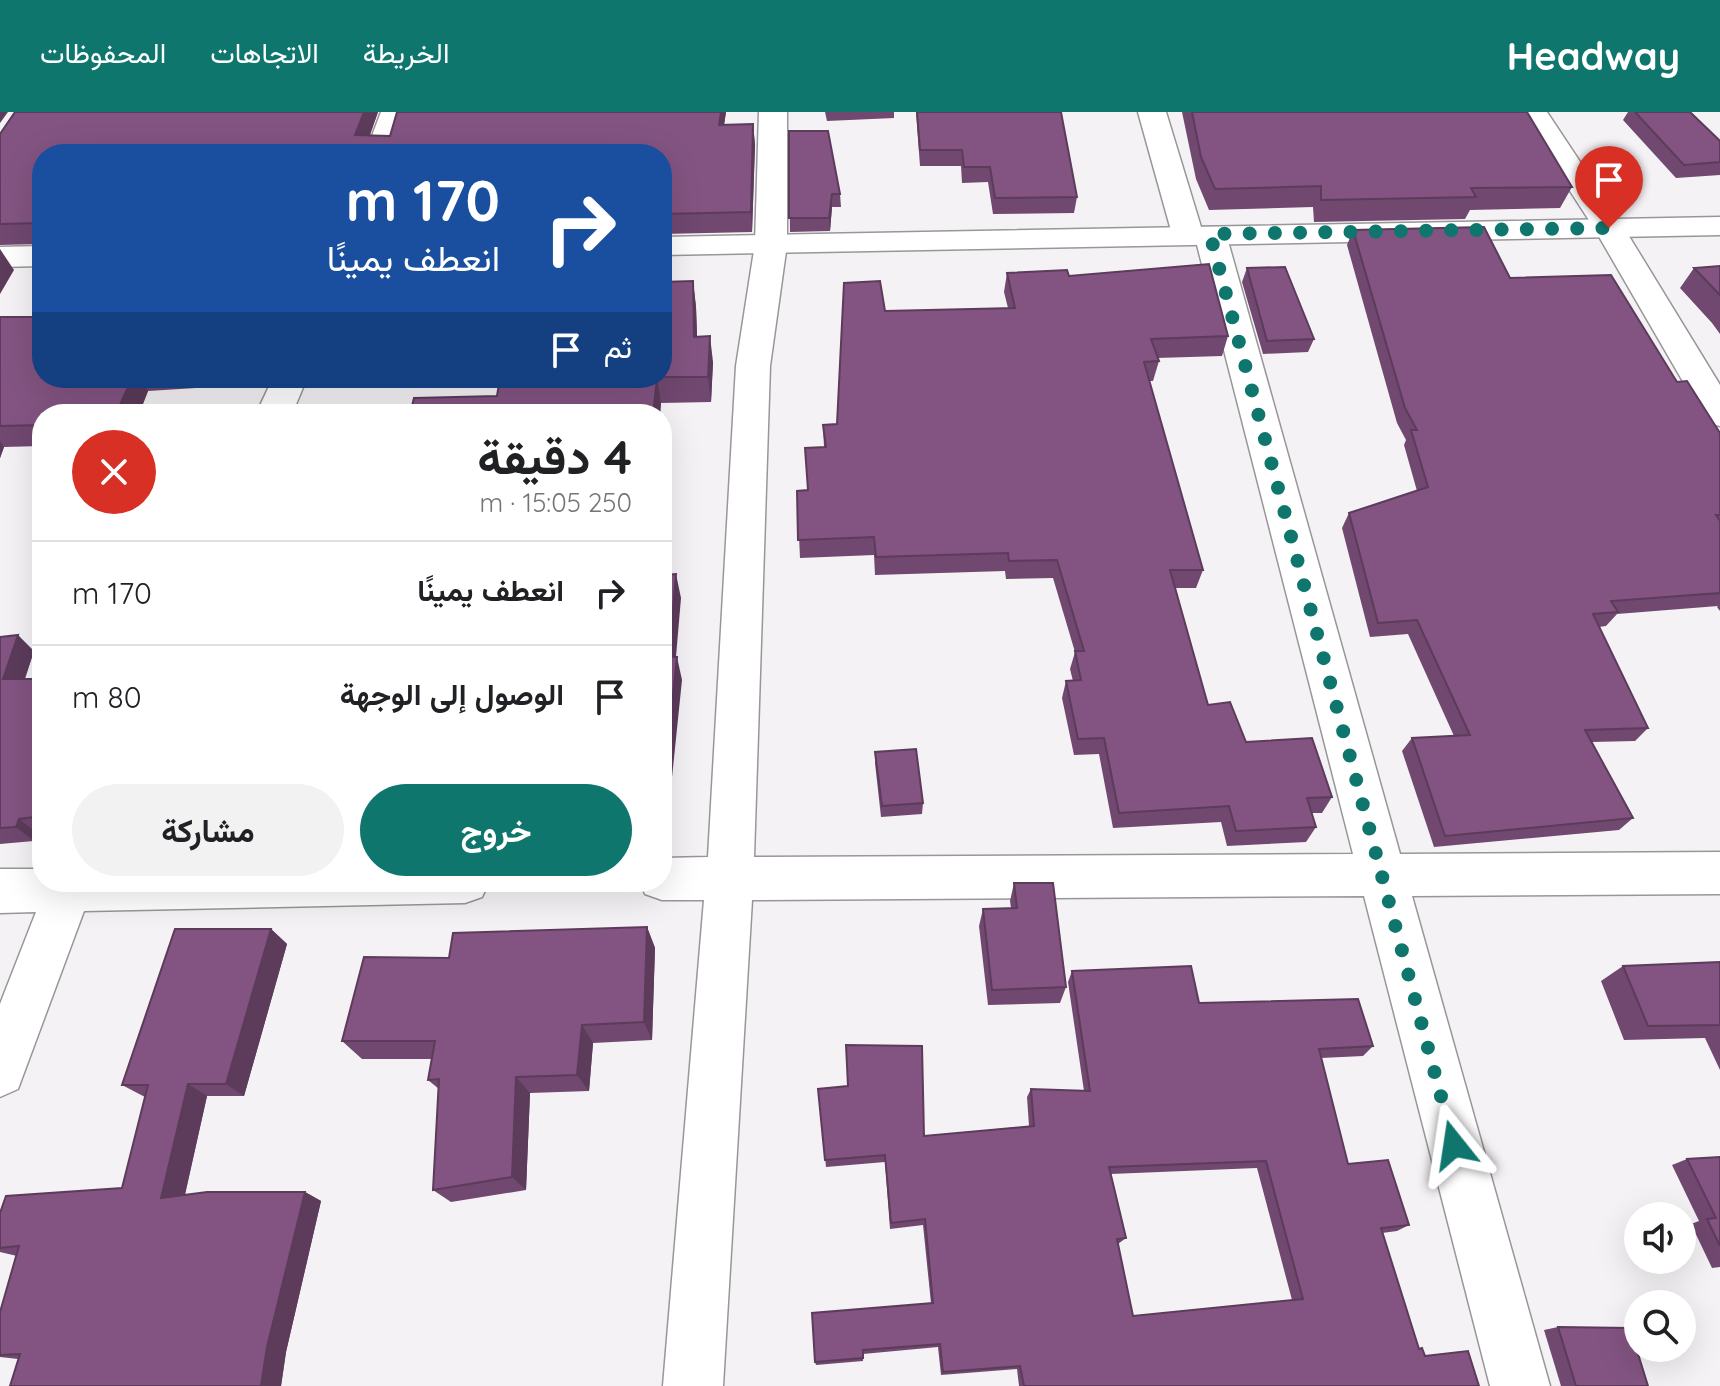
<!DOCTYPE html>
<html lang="ar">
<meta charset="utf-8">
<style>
:root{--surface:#fff;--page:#f2f2f2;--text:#202124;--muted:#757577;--line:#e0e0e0;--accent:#0f766e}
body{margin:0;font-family:Quicksand,Vazirmatn,sans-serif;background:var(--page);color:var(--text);direction:rtl;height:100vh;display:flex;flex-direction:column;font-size:30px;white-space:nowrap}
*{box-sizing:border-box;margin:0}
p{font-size:26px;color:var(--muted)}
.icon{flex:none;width:44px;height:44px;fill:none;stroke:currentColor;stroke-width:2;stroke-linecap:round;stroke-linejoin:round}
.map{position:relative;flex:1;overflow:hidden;direction:ltr}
.details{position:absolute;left:32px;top:292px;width:640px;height:488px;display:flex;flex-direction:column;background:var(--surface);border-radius:32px;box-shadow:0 8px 32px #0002;direction:rtl}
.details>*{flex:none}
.banner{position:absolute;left:32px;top:32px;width:640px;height:244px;border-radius:32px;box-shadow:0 8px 32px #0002;direction:rtl;background:#1a4fa0;color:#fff;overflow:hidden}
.fabs{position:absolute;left:1624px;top:1090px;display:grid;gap:16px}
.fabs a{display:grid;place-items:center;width:72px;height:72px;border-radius:50%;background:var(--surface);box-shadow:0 8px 32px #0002;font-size:40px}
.pin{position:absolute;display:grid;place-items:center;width:68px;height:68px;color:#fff;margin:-82px -34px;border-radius:50% 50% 50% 0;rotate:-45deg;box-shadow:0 0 8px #0007}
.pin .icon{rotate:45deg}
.me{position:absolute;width:88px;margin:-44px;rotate:345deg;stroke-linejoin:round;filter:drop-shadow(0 0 6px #0008)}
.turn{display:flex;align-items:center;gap:28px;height:168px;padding:0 40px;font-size:36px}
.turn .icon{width:104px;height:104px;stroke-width:2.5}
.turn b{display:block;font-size:56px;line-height:68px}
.then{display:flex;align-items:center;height:76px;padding:0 40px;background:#0003;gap:16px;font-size:30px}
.round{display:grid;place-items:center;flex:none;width:84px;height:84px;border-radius:42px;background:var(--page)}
.head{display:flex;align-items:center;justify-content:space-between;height:136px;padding:0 40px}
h1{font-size:48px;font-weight:700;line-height:60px}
.action{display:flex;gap:16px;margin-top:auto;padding:16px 40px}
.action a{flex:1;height:92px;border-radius:48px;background:var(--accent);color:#fff;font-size:32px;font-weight:700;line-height:92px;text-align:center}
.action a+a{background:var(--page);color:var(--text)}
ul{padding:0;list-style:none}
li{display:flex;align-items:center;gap:24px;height:104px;padding:0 40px;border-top:2px solid var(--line)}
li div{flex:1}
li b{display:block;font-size:30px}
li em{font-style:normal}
header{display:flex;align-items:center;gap:48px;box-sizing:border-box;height:112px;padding:0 40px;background:var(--accent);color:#fff}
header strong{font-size:38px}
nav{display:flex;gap:44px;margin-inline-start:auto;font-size:28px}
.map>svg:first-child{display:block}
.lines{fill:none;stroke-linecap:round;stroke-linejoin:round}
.street-casing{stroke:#999699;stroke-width:3}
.secondary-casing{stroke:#999699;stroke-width:3}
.street{fill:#fff;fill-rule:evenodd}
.secondary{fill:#fff;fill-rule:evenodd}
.wall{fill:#714870;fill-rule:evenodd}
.shaded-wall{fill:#5c3b5b}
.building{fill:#835482;stroke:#5c3b5b;stroke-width:2;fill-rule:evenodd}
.route{stroke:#0f766e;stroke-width:14;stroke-dasharray:0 25.2}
</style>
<header>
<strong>Headway</strong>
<nav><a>الخريطة</a><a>الاتجاهات</a><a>المحفوظات</a></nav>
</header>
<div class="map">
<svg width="1720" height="1274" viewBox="0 0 1720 1274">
<rect width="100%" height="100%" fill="#f5f2f5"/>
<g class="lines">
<g class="street-casing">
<g id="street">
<path d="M381,0H409L395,42H365Z"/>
<path d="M759,0H787V132L770,254L754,745L1353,742L1196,129H1177L1172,122L1138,0H1166L1201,115H1221L1226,122L1400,742L1720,740V782L1412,784L1550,1274H1490L1364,784L752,788L723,1274H663L704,788H662L645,782L640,770H662V746L708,745L736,254L755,132Z"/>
<path d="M1519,0H1547L1624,116L1720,273V314L1707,311L1594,116Z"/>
<path d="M273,266H307L292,302H256Z"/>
<path d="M0,757H42V770H489L482,785L465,791L84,799L18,977L0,985V892L36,800L0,801Z"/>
</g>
</g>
<g class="secondary-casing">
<g id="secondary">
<path d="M1720,105V123L662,143V125Z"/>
<path d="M42,134V154L0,155V135Z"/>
</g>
</g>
<use href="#street" class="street"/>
<use href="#secondary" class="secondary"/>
</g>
<g class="wall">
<path d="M15,0H378L370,23L390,24L397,0H726L724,13L753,12L755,33L752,120L662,122V42H42V132L0,133V22Z"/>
<path d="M825,0H894V6L827,9Z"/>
<path d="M916,0H1061L1077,85L1074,101L993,102L988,70L962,71L961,54H920Z"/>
<path d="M1182,0H1527L1572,75L1560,96L1470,98L1465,107L1314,110L1313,95L1209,98L1196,67Z"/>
<path d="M1628,0H1690L1720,29V63L1676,66L1623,8Z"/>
<path d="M789,19L840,82L841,95H832L830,119L790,120Z"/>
<path d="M1353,118L1510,166L1677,270L1720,321V499L1717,495L1718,494L1617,502L1606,514L1599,515L1648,616L1635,629L1592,630L1633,706L1619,718L1434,735L1402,639L1412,626L1454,624L1408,522L1370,525L1342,416L1349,401L1417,379L1404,333L1406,328L1397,311L1347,133Z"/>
<path d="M1720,154V222L1712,211L1680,176L1694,156Z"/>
<path d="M1247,156L1314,227L1308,240L1263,242L1242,170Z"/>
<path d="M1007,161L1069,164L1228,224L1222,244L1157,246L1159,249L1153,269H1149L1203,458L1196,476H1175L1208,593L1246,630L1332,685L1322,701H1312L1316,715L1306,730L1227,734L1221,710L1113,716L1099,642L1074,643L1062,586L1066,569H1073L1070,557L1075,540L1053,466L1006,467L1005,459L875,463L874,443L800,446L797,379L808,378L824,335L823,313L837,312L885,199L1008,196L1004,180Z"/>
<path d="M693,169L696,195L697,225L713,250L711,290L661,291L660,302H410L497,284L500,266H662V170Z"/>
<path d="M0,205L42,266H261L259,272L148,279L139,302H42V334L4,335L0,346Z"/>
<path d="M0,525L34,539L25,567H42V720L37,721L34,729L0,732Z"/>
<path d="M875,640L923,691L922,702L881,705L875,651Z"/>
<path d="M1014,771L1066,875L1060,891L988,893L979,814L983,797L1011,796L1010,789Z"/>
<path d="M647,815L655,836L652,928L593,931L589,979L530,981L526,1078L451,1090L433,1078L439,977L428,968L432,947H362L342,929L449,846Z"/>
<path d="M271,817L287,832L244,984H207L185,1083L305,1080L321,1089L286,1240L281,1274H10L18,1247L0,1245V1200L17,1144L0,1140V1101L122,1076L145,985L122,973Z"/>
<path d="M1720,850V958L1705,926L1624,928L1601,869L1623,854Z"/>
<path d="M1072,859L1373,934L1363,944L1321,946L1348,1052L1409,1113L1397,1119L1382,1121L1419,1237L1425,1244L1479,1274H1019L1017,1257L941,1263L938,1235L863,1242V1249L816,1253L815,1250L931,1191L923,1113L890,1117L885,1050L826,1055L818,977L924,1024L1029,1014L1027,985L1031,977L1084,979L1068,870ZM1257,1056L1292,1188L1133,1204L1118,1132L1126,1126L1111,1062Z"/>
<path d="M1720,1045V1155L1712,1156L1691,1112L1699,1109L1672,1053L1687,1047Z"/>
<path d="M1558,1215L1648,1274H1561L1544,1218Z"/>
</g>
<g class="shaded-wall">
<path d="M0,0H8L0,11Z"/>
<path d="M364,0H378L363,42L355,23Z"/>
<path d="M721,0H726L721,33L719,13Z"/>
<path d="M753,12L755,33L752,120L751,100Z"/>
<path d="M832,82V95L830,119L829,106Z"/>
<path d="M0,137L14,158L0,182Z"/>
<path d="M693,169L696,195L698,251L694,225Z"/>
<path d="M710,224L713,250L711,290L708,265Z"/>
<path d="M132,266H140L148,279L139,302H116Z"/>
<path d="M657,266L661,291L660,302H653Z"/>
<path d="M0,329L4,335L0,346Z"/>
<path d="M676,462L681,486L674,568L669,545Z"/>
<path d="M18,523L34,539L19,583L3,567Z"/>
<path d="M677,545L682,568L664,743H662V687Z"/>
<path d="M19,707L37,721L34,729L16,715Z"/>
<path d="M647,815L655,836L652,928L644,910Z"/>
<path d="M271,817L287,832L244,984L226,972Z"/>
<path d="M582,913L593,931L589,979L577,963Z"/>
<path d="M516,965L530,981L526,1078L512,1065Z"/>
<path d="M188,972L207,984L182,1095L161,1086Z"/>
<path d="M305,1080L321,1089L286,1240L281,1274H261L267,1235Z"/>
</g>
<g class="building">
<path d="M15,0H364L355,23L390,24L397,0H721L719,13L753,12L751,100L662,102V42H42V111L0,112V22Z"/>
<path d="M917,0H1061L1077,85L995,86L990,55H964L962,38H920Z"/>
<path d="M1192,0H1527L1572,75L1471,76L1476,85L1321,88V74L1215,77L1201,45Z"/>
<path d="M1635,0H1690L1720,29V50L1684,53Z"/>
<path d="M789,19H828L840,82H832L829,106H789Z"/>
<path d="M1484,115L1510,166L1611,163L1677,270L1687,269L1720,321V403H1716L1720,409V481L1611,489L1618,500L1593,502L1648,616L1585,618L1633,706L1445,724L1412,626L1470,623L1417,508L1378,511L1349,401L1428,375L1411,318H1417L1405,296L1353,118Z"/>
<path d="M1209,152L1228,224L1151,227L1159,249L1144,250L1203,458H1170L1208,593L1230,590L1246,630L1312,626L1332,685L1307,686L1316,715L1236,719L1229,694L1119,701L1104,626L1078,627L1066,569L1081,568L1075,539H1084L1057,448L1009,449L1008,441L876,445L874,425L798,428L797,379L808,378L805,336L826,335L823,313L837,312L844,171L880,169L885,199L1015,196L1007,161L1067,158L1069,164Z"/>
<path d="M1720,154V183L1694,156Z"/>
<path d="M1285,155L1314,227L1267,229L1247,156Z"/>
<path d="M693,169L694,225L710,224L708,265H662V170Z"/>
<path d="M0,205H42V266H132L116,302H42V313L0,314Z"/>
<path d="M500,266H657L653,302H410L414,286L497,284Z"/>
<path d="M676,462L669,545H677L662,687V463Z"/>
<path d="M18,523L3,567H42V704L19,707L16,715L0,716V525Z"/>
<path d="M916,637L923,691L882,694L875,640Z"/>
<path d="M1014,771H1053L1066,875L992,878L983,797L1017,796Z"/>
<path d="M647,815L644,910L582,913L577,963L516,965L512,1065L433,1078L439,967L428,968L435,929H342L364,845L449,846L453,821Z"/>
<path d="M175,817H271L226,972H188L161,1086L207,1080H305L267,1235L261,1274H10L20,1242L0,1243V1200L19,1134L0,1136V1101L6,1084L122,1076L148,973H122Z"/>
<path d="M1720,850V913L1648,914L1623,854Z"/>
<path d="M1191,854L1199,891L1358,887L1373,934L1319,937L1348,1052L1388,1048L1409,1113L1381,1116L1419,1237L1422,1236L1425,1244L1468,1239L1479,1274H1024L1020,1254L943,1260L940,1232L863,1238V1246L815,1250L812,1201L933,1191L925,1107L891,1111L885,1043L825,1048L818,977L848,974L846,933L922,934L924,1024L1034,1014L1031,977L1090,979L1072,859ZM1266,1049L1303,1187L1133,1204L1117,1127L1126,1126L1109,1055Z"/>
<path d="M1720,1045V1134L1707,1107L1716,1106L1687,1047Z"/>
<path d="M1558,1215L1630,1216L1648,1274H1576Z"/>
</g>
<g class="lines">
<path class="route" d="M1454,1033L1210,122L1609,116"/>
</g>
</svg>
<div class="fabs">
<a><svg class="icon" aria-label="sound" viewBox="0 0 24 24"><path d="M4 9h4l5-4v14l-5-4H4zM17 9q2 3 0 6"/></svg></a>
<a><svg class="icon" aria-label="search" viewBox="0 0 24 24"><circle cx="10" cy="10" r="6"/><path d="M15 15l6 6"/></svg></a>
</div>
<div class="pin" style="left:1609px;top:116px;background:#d93025"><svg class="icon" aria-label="arrive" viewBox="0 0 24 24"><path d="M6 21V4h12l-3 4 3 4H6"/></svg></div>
<svg class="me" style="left:1454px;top:1033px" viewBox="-20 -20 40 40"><path d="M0-17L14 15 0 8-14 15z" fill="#0f766e" stroke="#fff" stroke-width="4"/></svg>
<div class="banner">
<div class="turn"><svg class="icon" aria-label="right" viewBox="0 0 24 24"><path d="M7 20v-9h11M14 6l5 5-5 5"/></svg><div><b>170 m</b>انعطف يمينًا</div></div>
<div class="then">ثم<svg class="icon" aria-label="arrive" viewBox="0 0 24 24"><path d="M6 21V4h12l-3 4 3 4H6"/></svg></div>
</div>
<section class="details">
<div class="head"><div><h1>4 دقيقة</h1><p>250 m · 15:05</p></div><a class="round" style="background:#d93025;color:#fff"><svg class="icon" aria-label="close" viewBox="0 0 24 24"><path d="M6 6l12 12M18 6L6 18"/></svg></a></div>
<ul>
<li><svg class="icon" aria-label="right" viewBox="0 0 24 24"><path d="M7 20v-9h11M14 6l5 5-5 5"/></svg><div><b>انعطف يمينًا</b></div><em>170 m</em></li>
<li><svg class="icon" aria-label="arrive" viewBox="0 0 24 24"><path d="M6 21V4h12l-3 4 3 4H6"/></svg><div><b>الوصول إلى الوجهة</b></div><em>80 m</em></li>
</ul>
<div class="action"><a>خروج</a><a>مشاركة</a></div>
</section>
</div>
